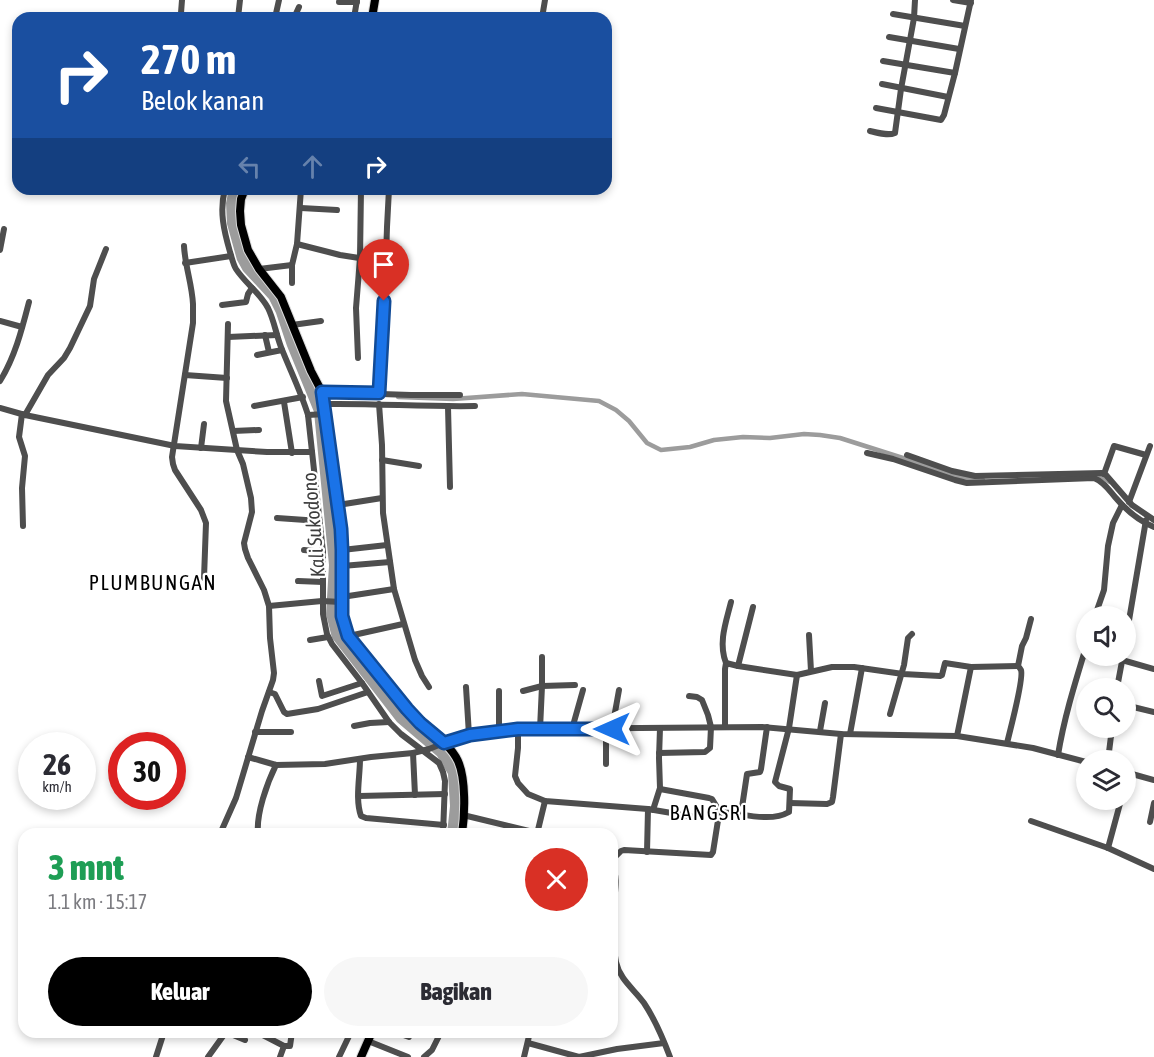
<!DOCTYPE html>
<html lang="id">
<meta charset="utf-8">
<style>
:root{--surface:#fff;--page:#f7f7f7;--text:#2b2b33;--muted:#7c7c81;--accent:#000}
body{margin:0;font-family:"Asap Condensed",sans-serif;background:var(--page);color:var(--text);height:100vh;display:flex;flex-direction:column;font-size:22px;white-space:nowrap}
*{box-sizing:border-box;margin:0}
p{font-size:20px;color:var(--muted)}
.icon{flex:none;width:33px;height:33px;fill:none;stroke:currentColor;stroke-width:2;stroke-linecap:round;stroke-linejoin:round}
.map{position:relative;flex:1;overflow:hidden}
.drawer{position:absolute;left:18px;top:828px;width:600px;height:210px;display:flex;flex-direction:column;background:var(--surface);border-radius:18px;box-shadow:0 3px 9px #0003}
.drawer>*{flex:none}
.hud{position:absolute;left:12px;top:12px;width:600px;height:183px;border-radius:18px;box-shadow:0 3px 9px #0003;background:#1a4fa0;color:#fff;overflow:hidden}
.tools{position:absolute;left:1076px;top:606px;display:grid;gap:12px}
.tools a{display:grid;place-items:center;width:60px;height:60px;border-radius:50%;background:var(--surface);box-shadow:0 3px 9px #0003;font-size:30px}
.speed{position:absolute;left:18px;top:732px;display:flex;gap:12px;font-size:30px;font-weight:700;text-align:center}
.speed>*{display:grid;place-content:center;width:78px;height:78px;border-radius:50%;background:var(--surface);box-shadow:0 3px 9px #0003;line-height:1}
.speed small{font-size:15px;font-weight:400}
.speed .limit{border:9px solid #d22;background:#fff;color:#111}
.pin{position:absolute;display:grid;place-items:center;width:51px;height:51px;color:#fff;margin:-62px -26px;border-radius:50% 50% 50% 0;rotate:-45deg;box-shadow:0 0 6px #0007}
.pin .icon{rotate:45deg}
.me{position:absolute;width:66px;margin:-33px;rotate:270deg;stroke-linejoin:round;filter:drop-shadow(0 0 4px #0008)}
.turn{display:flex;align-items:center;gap:21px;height:126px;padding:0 30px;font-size:27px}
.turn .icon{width:78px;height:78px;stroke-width:2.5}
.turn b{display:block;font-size:42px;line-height:51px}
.lanes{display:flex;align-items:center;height:57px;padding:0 30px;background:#0003;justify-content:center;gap:30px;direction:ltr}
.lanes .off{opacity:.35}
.round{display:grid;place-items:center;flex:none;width:63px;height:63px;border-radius:32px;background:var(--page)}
.overview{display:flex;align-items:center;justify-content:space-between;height:102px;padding:0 30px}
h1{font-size:36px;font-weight:800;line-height:45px;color:#1e9e55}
.primary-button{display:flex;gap:12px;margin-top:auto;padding:12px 30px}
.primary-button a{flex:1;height:69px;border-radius:36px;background:var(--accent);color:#fff;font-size:24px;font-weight:800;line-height:69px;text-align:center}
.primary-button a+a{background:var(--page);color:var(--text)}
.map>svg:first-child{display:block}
.water{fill:#9c9c9c}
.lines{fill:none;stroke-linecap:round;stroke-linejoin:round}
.canal{stroke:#9c9c9c;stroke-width:4.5}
.major-casing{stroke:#dbdbdb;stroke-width:10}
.minor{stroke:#4e4e4e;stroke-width:6}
.major{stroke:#000;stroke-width:8}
.route-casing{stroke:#114b97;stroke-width:15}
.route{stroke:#1a73e8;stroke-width:10}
.labels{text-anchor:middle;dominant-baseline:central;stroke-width:4.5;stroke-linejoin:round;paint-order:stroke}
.water-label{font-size:20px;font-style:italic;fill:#3d3d3d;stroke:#fff}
.quarter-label{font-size:21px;letter-spacing:1.5px;fill:#000;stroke:#fff}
</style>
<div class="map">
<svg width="1154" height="1057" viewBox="0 0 1154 1057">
<rect width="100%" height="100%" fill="#fff"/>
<path class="water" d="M229,189H242L244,247L283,301L319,394C321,403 318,411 323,420L341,543L346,637L454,757L462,784L459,834H447L450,806L448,774L437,756L397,722L332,638L326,614L329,565L314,412L287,346L276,313L269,299L243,271L237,260L227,224L226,203Z"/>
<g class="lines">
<g class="canal">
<path d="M320,396L339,395"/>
<path d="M398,397L453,399L522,394L599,401L616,410L629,421L647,443L661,450L690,447L714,440L743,437L770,438L804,434L820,435L840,438L928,466L950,475L983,480"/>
<path d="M1093,475L1100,476L1110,482"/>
</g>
<g class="major-casing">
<g id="major">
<path d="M372,18L375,0"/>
<path d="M245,189L241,199L240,211L241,225L248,250L259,269L281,297L311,371L322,392L341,529C344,564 336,604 349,636C368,662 389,692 412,715C427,730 449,742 458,761C466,779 465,814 462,834"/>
<path d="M361,1057L372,1032"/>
</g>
</g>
<g class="minor">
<path d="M182,0L181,13L184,18"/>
<path d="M953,0L971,3"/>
<path d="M339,2H357"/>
<path d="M893,14L965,26"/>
<path d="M238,18L240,0"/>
<path d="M275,18L279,0"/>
<path d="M294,18L299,7"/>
<path d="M354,18L357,0"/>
<path d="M542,18L545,0"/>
<path d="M889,37L959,49"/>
<path d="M883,61L955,73"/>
<path d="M882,84L948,97"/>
<path d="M876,108L941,120L944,115L955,73L971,0"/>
<path d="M870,131C878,133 888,136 895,133L901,89L914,18L915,0"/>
<path d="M225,189C219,211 224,231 230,252C232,258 233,264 236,269C245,283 260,293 268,308C274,320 276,334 281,347C290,370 301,392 308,415L323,552V614L327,634L332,644L362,683L389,722L401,734L439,763L443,772L445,781L443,834"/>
<path d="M301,208L337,210"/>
<path d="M297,244L340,255L385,262"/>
<path d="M184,246C185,266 192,284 193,304C193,310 193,317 193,323L172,457L173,464L175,470L201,510L206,523L204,578"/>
<path d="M0,250L4,229"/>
<path d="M185,263L231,256"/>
<path d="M259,269L292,265"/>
<path d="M292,283V265L297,244L301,189"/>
<path d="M222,305L246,302L248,294L252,288"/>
<path d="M0,321L22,327"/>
<path d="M292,325L321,321"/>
<path d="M265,335L269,352"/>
<path d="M228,337L277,335"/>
<path d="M257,355L282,350"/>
<path d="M358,358L356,308L360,258L361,189"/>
<path d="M185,375L227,378"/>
<path d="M0,381C15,357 22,329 29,302"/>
<path d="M322,392L411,395H460"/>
<path d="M379,393L384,318L387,227L389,189"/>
<path d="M284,402L292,453"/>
<path d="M324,404C374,403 424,407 475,406"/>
<path d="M379,404L382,445L383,513L394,589L415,660L422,676L429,687"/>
<path d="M254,406L303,397"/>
<path d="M448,407L450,487"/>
<path d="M0,408L25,415L175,446L267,452H312"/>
<path d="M22,414L19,437L25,456L22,488L23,526"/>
<path d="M25,415L48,375L64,358L70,348L90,306L94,279L106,249"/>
<path d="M308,415L325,414"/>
<path d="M233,431L259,430"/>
<path d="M201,448L204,424"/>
<path d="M867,453L893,459L955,480L967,483L1094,478C1104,482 1109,490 1115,497C1126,510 1139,521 1154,527"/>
<path d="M907,455L952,471L975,476L1102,473L1106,475L1132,505L1154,520"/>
<path d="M382,460L419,466"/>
<path d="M1104,474L1114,446L1146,455"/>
<path d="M1129,502L1150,446"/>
<path d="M338,505L382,498"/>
<path d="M277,518L320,521"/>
<path d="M304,550L323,552"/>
<path d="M342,550L387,545"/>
<path d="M342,566L390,562"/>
<path d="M298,581L323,582"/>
<path d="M342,597L394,589"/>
<path d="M269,606L322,601L341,602"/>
<path d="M1095,616L1104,590L1108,546L1113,523L1122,505"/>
<path d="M809,635L811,671"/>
<path d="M349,636L403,624"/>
<path d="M310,640L328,637"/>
<path d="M1125,644L1146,520"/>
<path d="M1122,660L1154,669"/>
<path d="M726,663C718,643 726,622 731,602"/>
<path d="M738,666L753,607"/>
<path d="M319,681L322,696L362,683"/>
<path d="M466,687L469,735"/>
<path d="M1117,688L1123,656"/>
<path d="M523,691L542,686L575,685"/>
<path d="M269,692L275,694L284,712L287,714L318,709L368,692"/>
<path d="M1125,705L1154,712"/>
<path d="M890,714L904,665L908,638L912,634"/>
<path d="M354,726L370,723L389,722"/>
<path d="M725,727V669L726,663L738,666L797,675L832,667H854L903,674L940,676L942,675L945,663L971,667L1018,666"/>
<path d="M518,729V748L515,776L518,783L528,794L545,801L648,809L695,817"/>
<path d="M540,729L542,686V657"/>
<path d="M572,729L583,690"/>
<path d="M606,729V764"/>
<path d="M612,729L619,690"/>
<path d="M499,731V691"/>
<path d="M820,731L825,703"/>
<path d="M255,732H291"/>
<path d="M850,734L862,668"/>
<path d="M957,736L971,667"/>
<path d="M1007,743C1010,731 1024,678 1021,670C1020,668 1019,667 1018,666L1022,646L1026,638L1031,619"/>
<path d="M413,753L415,795"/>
<path d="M659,753L705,752L710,748L711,727L708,715L702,700L697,697L689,696"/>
<path d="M1058,755C1064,718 1075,683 1086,647"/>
<path d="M248,757L276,765L325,764L371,757L413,753L429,749L444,743L469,735L518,729L762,727L841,734L957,736L1033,748L1086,762"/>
<path d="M360,759C360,777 355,799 361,816L366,818L444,825"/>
<path d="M1108,760L1112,728"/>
<path d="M1125,772L1154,780"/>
<path d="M1125,785L1128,773"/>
<path d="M660,789L709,798L712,799L720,812"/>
<path d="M359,796L445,794"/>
<path d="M790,803L827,804L832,802L833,797L841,734"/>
<path d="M653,810L660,788L659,758L660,728"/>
<path d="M741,814L747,774L760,772L761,769L767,727"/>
<path d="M463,815L529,831L533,834"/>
<path d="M1031,821L1108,848L1154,869"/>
<path d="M1150,822L1154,803"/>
<path d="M220,834L236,798L262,711L273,680L274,673L270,638L269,606L264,590L248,558L245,549L244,543L252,512L251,498L243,464L237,450L226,401L228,324"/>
<path d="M258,834C256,814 267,783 276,765"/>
<path d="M537,834L545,801"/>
<path d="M1108,848L1121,800"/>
<path d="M647,852L648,809"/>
<path d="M612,860L621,851L624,850L711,855L713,852L719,814L720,812C741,813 770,823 789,812L790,789L779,786L775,782L789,728L797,675"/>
<path d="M612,866C618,876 615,891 614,902C614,922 612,943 616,962C620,980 634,989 644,1003C654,1018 664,1041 670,1057"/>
<path d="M257,1032L284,1046"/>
<path d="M395,1032L409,1037"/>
<path d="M368,1041L408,1057"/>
<path d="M528,1043L579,1057L617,1049L664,1043"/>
<path d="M284,1046H290L292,1032"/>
<path d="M156,1057L164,1032"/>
<path d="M208,1057L226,1032L245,1040"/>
<path d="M280,1057L284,1046"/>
<path d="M339,1057L351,1032"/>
<path d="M424,1057L432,1050L441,1032"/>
<path d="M524,1057L530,1032"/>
</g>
<use href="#major" class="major"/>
</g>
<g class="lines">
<g class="route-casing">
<path id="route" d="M384,301L379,393L322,392L341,529L342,550V616L348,636L407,709L420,723L444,743L470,735L518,729H612"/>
</g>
<use href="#route" class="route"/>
</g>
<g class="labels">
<g class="water-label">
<text transform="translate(313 525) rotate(-95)">Kali Sukodono</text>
</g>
<g class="quarter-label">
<text x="153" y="582">PLUMBUNGAN</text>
<text x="709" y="812">BANGSRI</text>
</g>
</g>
</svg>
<div class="tools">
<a><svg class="icon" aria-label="sound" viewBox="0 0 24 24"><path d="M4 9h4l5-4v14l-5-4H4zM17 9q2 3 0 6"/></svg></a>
<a><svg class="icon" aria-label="search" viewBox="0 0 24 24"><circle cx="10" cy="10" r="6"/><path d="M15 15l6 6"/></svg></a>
<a><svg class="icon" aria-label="layers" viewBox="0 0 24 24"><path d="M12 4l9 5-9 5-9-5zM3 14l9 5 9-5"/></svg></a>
</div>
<div class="speed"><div>26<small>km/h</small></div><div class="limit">30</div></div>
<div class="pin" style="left:384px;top:301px;background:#d93025"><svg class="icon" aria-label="arrive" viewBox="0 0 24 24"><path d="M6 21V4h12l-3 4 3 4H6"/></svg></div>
<svg class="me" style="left:612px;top:729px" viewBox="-20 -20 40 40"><path d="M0-17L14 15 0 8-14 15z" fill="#1a73e8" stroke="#fff" stroke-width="4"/></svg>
<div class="hud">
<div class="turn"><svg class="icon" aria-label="right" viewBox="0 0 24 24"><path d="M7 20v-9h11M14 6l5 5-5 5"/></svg><div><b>270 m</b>Belok kanan</div></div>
<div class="lanes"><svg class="icon off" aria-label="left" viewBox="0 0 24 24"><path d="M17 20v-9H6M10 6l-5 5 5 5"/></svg><svg class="icon off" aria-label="ahead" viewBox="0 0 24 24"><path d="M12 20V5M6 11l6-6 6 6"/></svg><svg class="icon" aria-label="right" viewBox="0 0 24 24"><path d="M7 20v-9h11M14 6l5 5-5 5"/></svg></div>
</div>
<section class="drawer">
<div class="overview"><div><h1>3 mnt</h1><p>1.1 km · 15:17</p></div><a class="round" style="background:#d93025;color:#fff"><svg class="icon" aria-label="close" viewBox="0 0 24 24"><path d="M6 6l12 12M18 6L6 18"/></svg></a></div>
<div class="primary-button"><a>Keluar</a><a>Bagikan</a></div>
</section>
</div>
